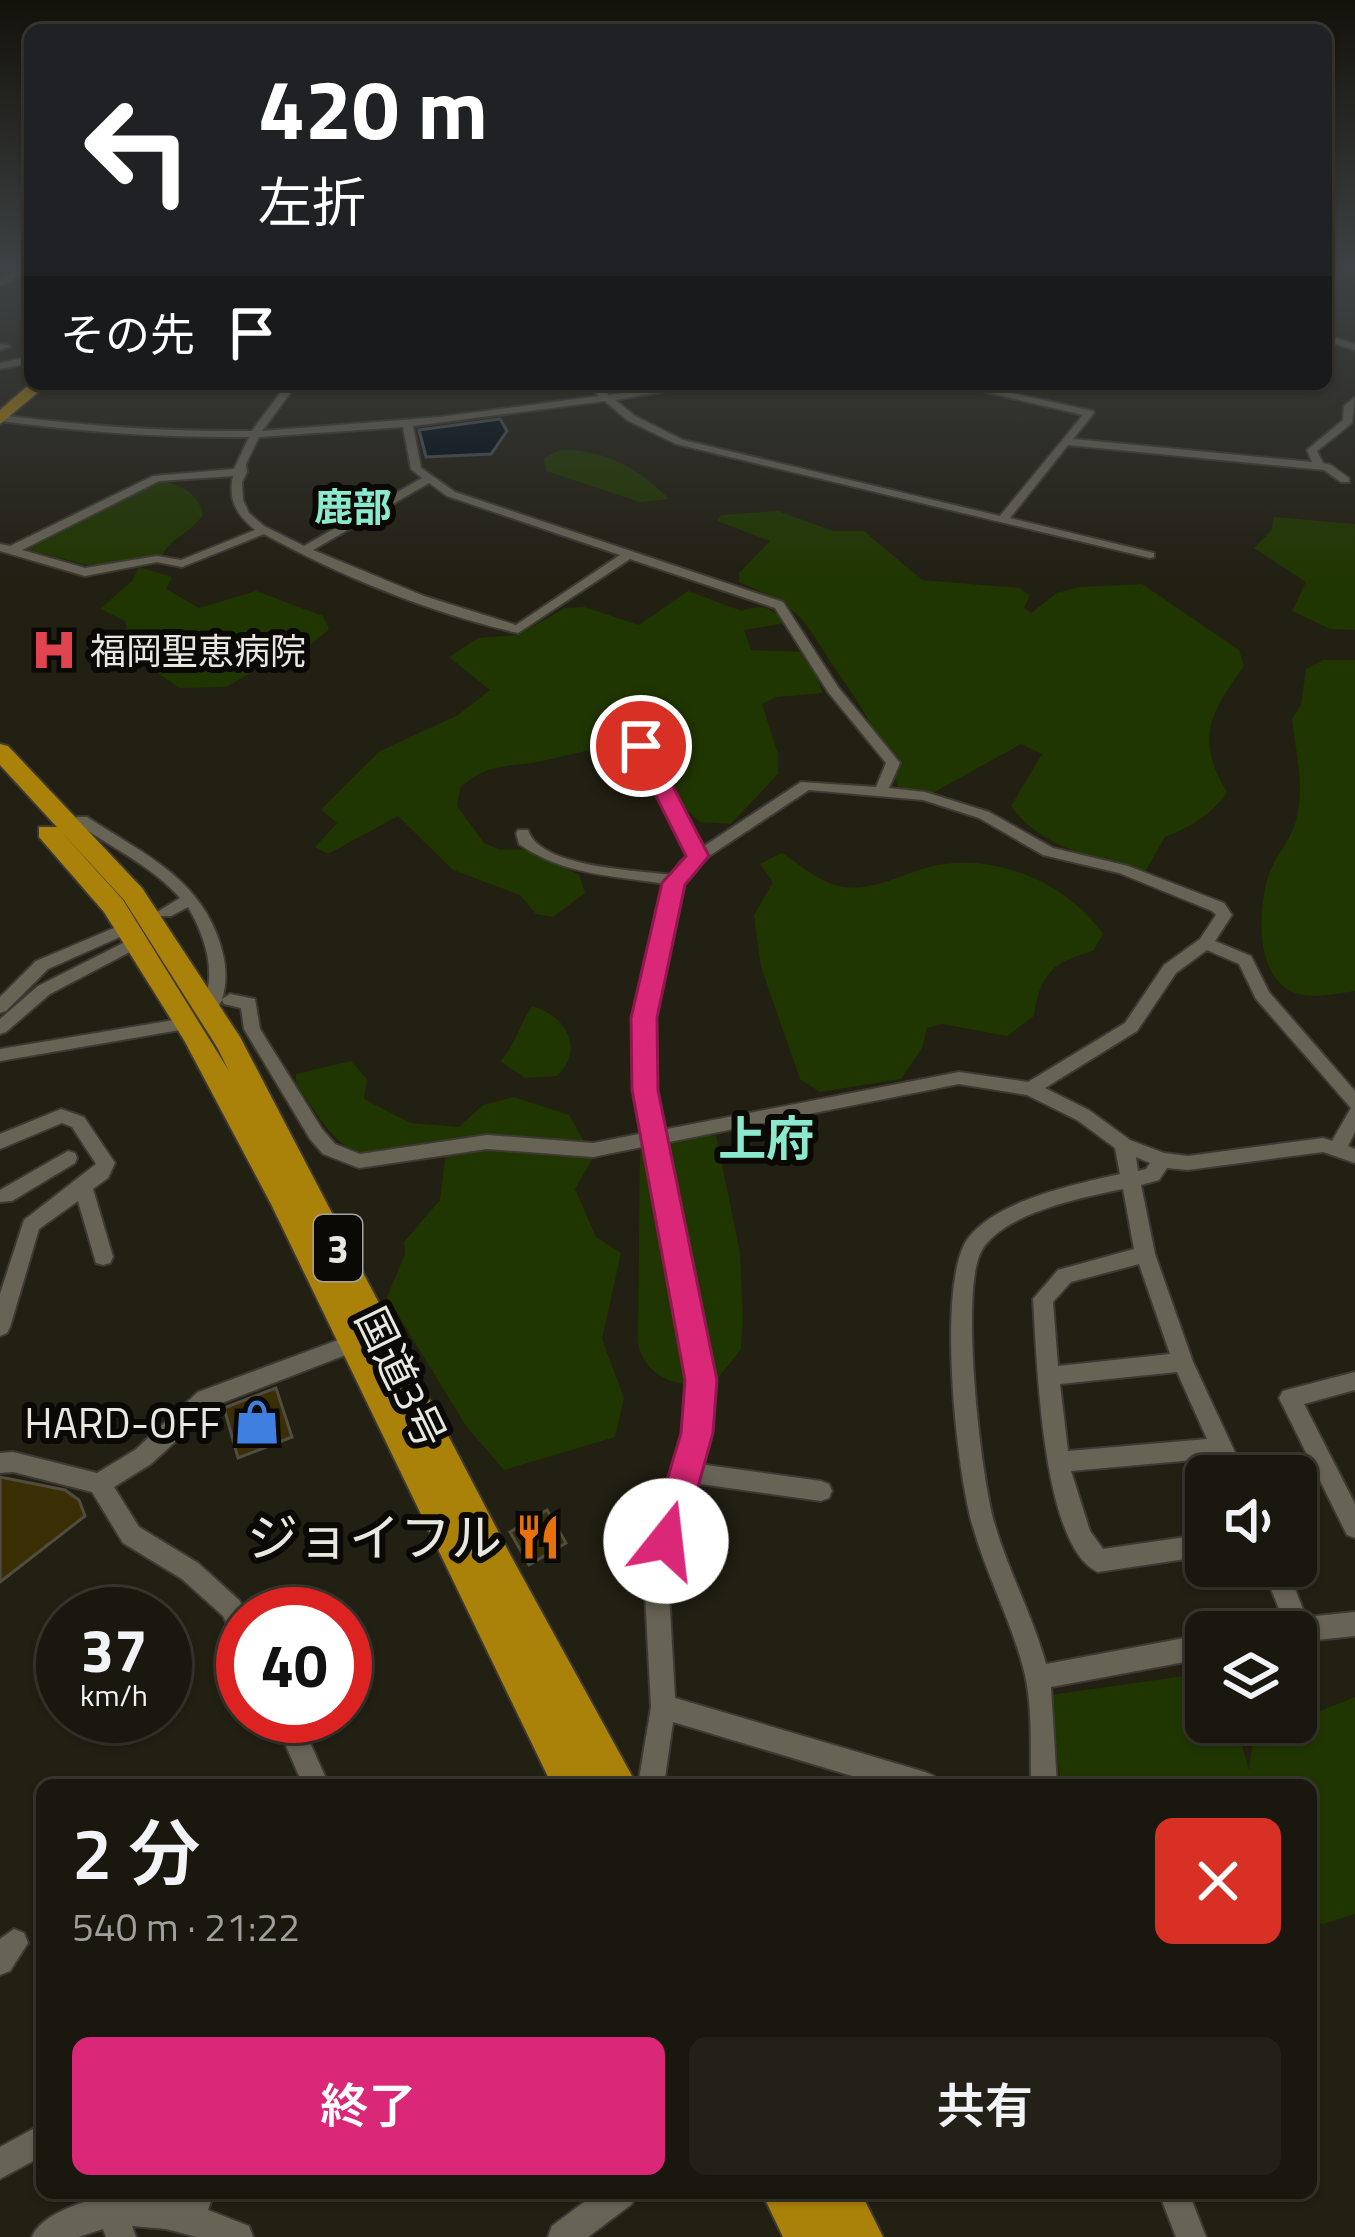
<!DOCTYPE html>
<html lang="ja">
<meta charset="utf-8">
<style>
:root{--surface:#1a170e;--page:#232017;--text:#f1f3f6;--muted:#9f9f9e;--line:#38362e;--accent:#db2777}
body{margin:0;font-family:"Titillium Web","Noto Sans JP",sans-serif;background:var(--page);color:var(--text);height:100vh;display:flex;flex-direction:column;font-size:45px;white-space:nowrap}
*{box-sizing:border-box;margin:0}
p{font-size:39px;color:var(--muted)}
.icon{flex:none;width:66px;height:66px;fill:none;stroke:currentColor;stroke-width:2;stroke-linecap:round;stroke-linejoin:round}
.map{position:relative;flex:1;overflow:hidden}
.sheet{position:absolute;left:36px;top:1779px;width:1281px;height:420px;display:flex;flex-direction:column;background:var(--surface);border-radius:18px;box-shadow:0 3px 9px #0004,0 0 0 3px var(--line)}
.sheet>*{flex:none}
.guide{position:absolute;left:24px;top:24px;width:1308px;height:366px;border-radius:18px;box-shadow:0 3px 9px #0004,0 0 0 3px var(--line);background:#202124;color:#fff;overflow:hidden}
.controls{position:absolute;left:1185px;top:1455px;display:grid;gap:24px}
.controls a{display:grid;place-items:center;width:132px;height:132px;border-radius:18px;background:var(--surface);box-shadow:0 3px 9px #0004,0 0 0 3px var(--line);font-size:60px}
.speed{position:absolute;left:36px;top:1587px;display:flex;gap:24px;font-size:60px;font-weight:700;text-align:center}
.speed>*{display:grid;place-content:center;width:156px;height:156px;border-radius:50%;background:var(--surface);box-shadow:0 3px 9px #0004,0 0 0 3px var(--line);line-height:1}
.speed small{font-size:30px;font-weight:400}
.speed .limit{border:18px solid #d22;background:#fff;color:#111}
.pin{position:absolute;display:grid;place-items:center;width:102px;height:102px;color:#fff;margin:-51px;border:6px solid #fff;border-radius:50%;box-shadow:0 3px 12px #0007}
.me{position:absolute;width:132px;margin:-66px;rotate:16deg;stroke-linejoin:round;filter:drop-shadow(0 0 9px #0008)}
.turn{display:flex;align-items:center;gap:42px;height:252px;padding:0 36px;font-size:54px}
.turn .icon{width:156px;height:156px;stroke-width:2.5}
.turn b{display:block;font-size:84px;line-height:102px}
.then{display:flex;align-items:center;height:114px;padding:0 36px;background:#0003;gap:24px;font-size:45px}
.round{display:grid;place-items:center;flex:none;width:126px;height:126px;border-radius:18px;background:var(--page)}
.overview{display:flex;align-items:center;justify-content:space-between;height:204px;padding:0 36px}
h1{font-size:72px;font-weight:600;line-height:90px}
.cta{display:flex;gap:24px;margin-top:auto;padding:24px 36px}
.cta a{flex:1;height:138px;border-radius:18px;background:var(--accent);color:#fff;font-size:48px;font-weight:600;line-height:138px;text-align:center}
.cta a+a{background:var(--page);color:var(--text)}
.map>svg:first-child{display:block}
.green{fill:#203600}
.water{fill:#000b16;stroke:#464d53;stroke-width:3}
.building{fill:#392e04;stroke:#504c3f;stroke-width:3}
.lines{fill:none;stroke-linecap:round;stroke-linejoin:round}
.minor-casing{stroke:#3d3933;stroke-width:4}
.highway-casing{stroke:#3d3933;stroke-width:4}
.minor{fill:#676355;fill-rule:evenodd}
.highway{fill:#aa8109;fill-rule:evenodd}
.route{fill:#db2777;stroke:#8e194d;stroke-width:3}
.labels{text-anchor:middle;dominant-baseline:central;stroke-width:12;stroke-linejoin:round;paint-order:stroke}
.far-poi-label{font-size:36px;fill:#eae7e0;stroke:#0a0905;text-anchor:start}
.far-quarter-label{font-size:39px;font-weight:bold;fill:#8beacd;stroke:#0a0905}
.shield{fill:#0a0905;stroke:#a7a49e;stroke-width:3}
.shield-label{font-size:39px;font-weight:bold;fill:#eae7e0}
.street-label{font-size:42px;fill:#eae7e0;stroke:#0a0905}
.poi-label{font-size:42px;fill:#eae7e0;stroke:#0a0905;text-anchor:end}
.quarter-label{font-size:48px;font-weight:bold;fill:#8beacd;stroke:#0a0905}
.near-poi-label{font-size:51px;fill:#eae7e0;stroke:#0a0905;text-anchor:end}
</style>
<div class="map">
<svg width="1355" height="2237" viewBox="0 0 1355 2237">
<rect width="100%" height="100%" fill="#221f13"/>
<g class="green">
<path d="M560,450C604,449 638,468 669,499L640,502L546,471L544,458Z"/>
<path d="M157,481C178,483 197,491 203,514C192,533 172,536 162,556L94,567L26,549Z"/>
<path d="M778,511L833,531H864L922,580L1019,588L1030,595L1024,608L1031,613L1057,593L1080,587L1142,584L1239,650L1244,666C1210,713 1195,739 1227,792C1211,815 1191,827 1165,837L1145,872C1097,858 1042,850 1011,806L1042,754L1021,744L931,794L898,787C884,745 868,716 843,680C802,622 812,613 739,582V573L770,541L717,521L721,515Z"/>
<path d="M1273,517L1355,524V630L1330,629L1292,611L1306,582L1254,548L1272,530Z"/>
<path d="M139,567L172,577L166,589L199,608L256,591L323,616L329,629L283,668H259L226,687L180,688L136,659L125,621L100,609L132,581Z"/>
<path d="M688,591L742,611C762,603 771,607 786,623L744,630L751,650L806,652L823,693L777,697L762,704L778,754V774L731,824L700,822L668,794L656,759C619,738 584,752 547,760C512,768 488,761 460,788L457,806L484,843L500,850L526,849L579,875L585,893L553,917L536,914L520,895L453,870L398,816L328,854L315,847L337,823L321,810L380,751L458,715L490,690L449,657L478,638L518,635L565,608L584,607L639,625Z"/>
<path d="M1323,660H1355V991C1338,993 1315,999 1299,994C1252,982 1258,904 1270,871C1277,854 1291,839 1296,821C1305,784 1296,756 1292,719L1301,705L1306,669Z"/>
<path d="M782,853C799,864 818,881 838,886C870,893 900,875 929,867C992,851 1067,882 1103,934L1093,951C1053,962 1040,973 1034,1016L1007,1036L942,1024L927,1028L922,1048L901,1079L820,1092L800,1079L761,967L754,915L773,882L760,864Z"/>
<path d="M532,1006C567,1016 585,1049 557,1076L525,1078L500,1061C516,1045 519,1025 532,1006Z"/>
<path d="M351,1061L367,1079L364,1099L411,1123L459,1127L483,1105L514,1097L569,1115L593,1158L575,1189L596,1237L621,1253L602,1339L624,1398L615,1437L504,1470L466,1426L387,1297L405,1254L404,1242L440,1200L446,1152C349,1158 350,1167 296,1083V1074Z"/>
<path d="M716,1135L740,1253L743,1319L741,1349L714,1383C681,1389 647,1380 638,1344L640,1140Z"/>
<path d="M1206,1673V1722H1235L1249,1770L1253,1738L1355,1697V1914L1323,1924L1311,1920V1785H1061L1050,1695Z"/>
</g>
<path class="water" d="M500,419L507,431L491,454L426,457L419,430Z"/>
<g class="building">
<path d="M276,1388L292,1437L238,1458L224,1408Z"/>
<path d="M0,1477L65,1490L79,1500L85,1516L0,1582Z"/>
<path d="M547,1510L566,1543L529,1565L510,1532Z"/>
</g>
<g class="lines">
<g class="minor-casing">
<g id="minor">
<path d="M21,268L30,270L0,286V280Z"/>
<path d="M1326,335L1355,344V350L1326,341Z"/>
<path d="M0,344L8,345L10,347L0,350Z"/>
<path d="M30,357V363L0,369V363Z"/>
<path d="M287,384H297L262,431L440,417L599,396L586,384H597L609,395L682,384H707L615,400L635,416L683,440L1000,516L1083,415L952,384H970L1093,411L1094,413L1073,439L1312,462L1307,450L1343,420L1344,406L1355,397L1352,423L1317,451L1323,463L1331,465L1349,478V482H1341L1324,470L1068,445L1010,518L1154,553V557L1150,558L676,444L627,420L605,401L413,426L421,468L455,492L783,602L838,687L900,763L889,788L925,792L989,812L1053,848L1128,866L1224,903L1232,915L1215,941L1251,956L1269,992L1355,1091V1132L1348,1146L1355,1149V1163L1323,1152L1188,1170L1167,1168L1159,1180L1141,1185L1155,1254L1193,1362L1246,1476H1224L1216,1458L1071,1471L1072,1474L1090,1531L1103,1549L1206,1534V1556L1098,1572C1041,1547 1037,1356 1033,1299L1058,1270L1134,1249L1123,1189C1083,1197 1004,1213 982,1250C959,1288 981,1480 995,1525C1009,1573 1033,1616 1046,1664L1206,1634V1658L1051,1687L1057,1785H1031C1030,1748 1033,1711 1025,1675C1013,1624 987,1577 973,1527C957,1475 935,1279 969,1237C998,1200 1076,1184 1120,1174L1115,1148L1077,1120L1027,1095L959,1084L664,1143L712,1380L708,1433L699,1464L821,1481L829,1484L832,1491L829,1498L821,1501L693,1483L668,1574L675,1698L925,1772L934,1776L938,1785H882L673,1722L664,1785H638L651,1707L644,1574L686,1433L690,1380L647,1146L593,1157L487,1149L359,1168L323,1154L310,1139L244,1029L241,1008L224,1004L222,1000L215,1013L209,1015L201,1009C218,975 206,938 188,907L171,916H159L157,912L180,898C153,867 114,849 81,826L69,829L62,825L77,817H87C137,850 195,875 217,935C225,956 229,977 222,999L230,994L255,999L260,1029L322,1129L335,1144L360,1154L487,1135L593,1143L644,1133L636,1090V1018L666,884C615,876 563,875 519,844L516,833L518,830H528C540,868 637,870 672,875L680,862L690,855L634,746L641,742L648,746L701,848L801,782L876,787L886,763L828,692L775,608L630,559L518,633C431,613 342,577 264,534L182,567L157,562L85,576L0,551V544L10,546L153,476L234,469L249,437C165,438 83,432 0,421V415C84,426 167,432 252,431ZM403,427L411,469L422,478L304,546L264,526L249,513L243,500L242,482L247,472L246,464L259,437ZM233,476C228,500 236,514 255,530L181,560L157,556L85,568L22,550L159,481ZM429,483L447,496L620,555L516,625L424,596L313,550ZM809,790L923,800L979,818L1043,855L1119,873L1212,911L1216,915L1200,939L1164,965L1125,1023L1028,1082L959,1072L662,1130L654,1090L652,1018L682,883L691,868ZM1207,950L1239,964L1256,999L1351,1108L1332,1141L1323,1138L1188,1156L1164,1153L1130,1140L1089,1110L1045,1088L1137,1031L1176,973ZM1136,1157L1150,1163L1146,1169L1138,1171ZM1139,1264L1170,1354L1058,1366L1053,1302L1071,1282ZM1177,1372L1207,1439L1068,1451L1060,1384Z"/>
<path d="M114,928L120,929L122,933L120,937L48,969L6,1011L0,1013V997L36,961Z"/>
<path d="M139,935L145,936L147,940L145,944L50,994L6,1032L0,1034V1019L38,986Z"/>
<path d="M174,1020L182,1026L180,1030L0,1061V1049Z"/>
<path d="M61,1109L84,1117L115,1163L108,1178L93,1189L113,1257L110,1263L103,1265L96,1263L78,1201L39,1229L10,1327L7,1333L0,1336V1294L24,1220L96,1164L72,1127L62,1123L0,1149V1134Z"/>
<path d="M68,1151L75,1153L77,1158L75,1163L12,1201L0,1202V1190Z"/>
<path d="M354,1334L361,1337L364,1343L361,1349L214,1406L151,1464L114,1487L139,1527L198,1563L239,1600L247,1614H243V1644L235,1640L223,1616L182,1579L123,1543L92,1492L13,1472L0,1473V1453L13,1452L97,1473L135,1450L198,1392Z"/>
<path d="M1355,1372V1390L1304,1404L1355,1504V1538L1347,1535L1279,1398L1283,1391L1290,1389Z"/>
<path d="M1262,1566H1286L1306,1617L1355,1612V1636L1296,1642V1632H1265L1269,1624L1283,1619Z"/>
<path d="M273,1716H298L329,1785H303Z"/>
<path d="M14,1929L24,1933L28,1943L10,1971L0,1975V1939Z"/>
<path d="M42,2124V2156L0,2179V2147Z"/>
<path d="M184,2193H214L208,2210L249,2226L253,2237H197L166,2229L132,2226L136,2237H106L103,2229L78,2237H32C41,2214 82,2202 105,2196C126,2190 158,2197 180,2202Z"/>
<path d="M596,2193H636L632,2204L588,2237H548L552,2226Z"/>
<path d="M1159,2193H1189L1206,2237H1176Z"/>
</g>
</g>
<g class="highway-casing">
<g id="highway">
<path d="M30,384H48L0,424V410Z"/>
<path d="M0,744L8,746L142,888L240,1037L512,1558L637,1785H552L271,1204L184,1040L104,912L39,837V827H57L123,900L229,1071L217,1047L124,900L0,765Z"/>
<path d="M762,2193H861L883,2237H783Z"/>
</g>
</g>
<use href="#minor" class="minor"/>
<use href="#highway" class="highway"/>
</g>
<linearGradient id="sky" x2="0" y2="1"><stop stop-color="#13110a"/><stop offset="0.46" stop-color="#3e4244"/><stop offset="1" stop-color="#3e4244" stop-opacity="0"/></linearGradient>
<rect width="1355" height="582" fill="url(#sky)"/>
<path class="route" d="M641,740L652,746L709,856L685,885L657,1018L658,1090L717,1380L713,1433L683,1541L678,1553L666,1557L654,1553L649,1541L681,1433L685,1380L632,1090L631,1018L662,883L686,856L631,746Z"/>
<defs>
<g id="hospital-bare" transform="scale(3.6)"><path d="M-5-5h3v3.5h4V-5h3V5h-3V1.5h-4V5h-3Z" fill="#e0444e" stroke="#0a0905" stroke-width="2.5" paint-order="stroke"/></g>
<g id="shop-bare" transform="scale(3.6)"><path d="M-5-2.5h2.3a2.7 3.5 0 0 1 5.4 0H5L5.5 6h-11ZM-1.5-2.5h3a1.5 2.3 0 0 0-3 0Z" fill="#3f7fe0" stroke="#0a0905" stroke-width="2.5" paint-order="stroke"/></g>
<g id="restaurant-bare" transform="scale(3.6)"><path d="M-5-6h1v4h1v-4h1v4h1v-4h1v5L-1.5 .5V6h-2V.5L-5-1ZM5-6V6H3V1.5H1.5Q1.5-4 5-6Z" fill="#e8710a" stroke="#0a0905" stroke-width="2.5" paint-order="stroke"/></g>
</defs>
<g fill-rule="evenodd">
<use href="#hospital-bare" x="54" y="650"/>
<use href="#shop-bare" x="257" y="1422"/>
<use href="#restaurant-bare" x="538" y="1537"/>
</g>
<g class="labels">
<g class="far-poi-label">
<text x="90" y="650">福岡聖恵病院</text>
</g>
<g class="far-quarter-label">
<text x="353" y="506">鹿部</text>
</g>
<rect class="shield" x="314" y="1215" width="48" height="66" rx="9"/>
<g class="shield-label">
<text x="338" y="1248">3</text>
</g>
<g class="street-label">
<text transform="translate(402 1377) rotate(64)">国道3号</text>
</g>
<g class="poi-label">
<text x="221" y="1422">HARD-OFF</text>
</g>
<g class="quarter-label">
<text x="766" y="1138">上府</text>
</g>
<g class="near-poi-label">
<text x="502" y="1537">ジョイフル</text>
</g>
</g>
</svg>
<div class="controls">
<a><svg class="icon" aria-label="sound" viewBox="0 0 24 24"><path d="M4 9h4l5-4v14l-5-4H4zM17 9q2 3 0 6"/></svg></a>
<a><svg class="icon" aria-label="layers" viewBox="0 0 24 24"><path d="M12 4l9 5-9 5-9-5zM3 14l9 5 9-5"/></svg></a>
</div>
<div class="speed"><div>37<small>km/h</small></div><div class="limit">40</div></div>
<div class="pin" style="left:641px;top:746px;background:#d93025"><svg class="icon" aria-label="arrive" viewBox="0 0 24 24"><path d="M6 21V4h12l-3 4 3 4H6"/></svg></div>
<svg class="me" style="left:666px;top:1541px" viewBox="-20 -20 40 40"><circle r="19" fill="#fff"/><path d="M0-13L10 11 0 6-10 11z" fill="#db2777"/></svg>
<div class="guide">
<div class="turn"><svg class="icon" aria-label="left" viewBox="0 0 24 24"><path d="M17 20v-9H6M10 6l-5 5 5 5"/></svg><div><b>420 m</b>左折</div></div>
<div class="then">その先<svg class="icon" aria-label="arrive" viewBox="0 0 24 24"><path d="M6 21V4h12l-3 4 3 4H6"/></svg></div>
</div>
<section class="sheet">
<div class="overview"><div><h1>2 分</h1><p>540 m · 21:22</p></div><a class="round" style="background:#d93025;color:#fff"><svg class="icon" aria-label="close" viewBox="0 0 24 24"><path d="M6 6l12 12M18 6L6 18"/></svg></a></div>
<div class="cta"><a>終了</a><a>共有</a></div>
</section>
</div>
